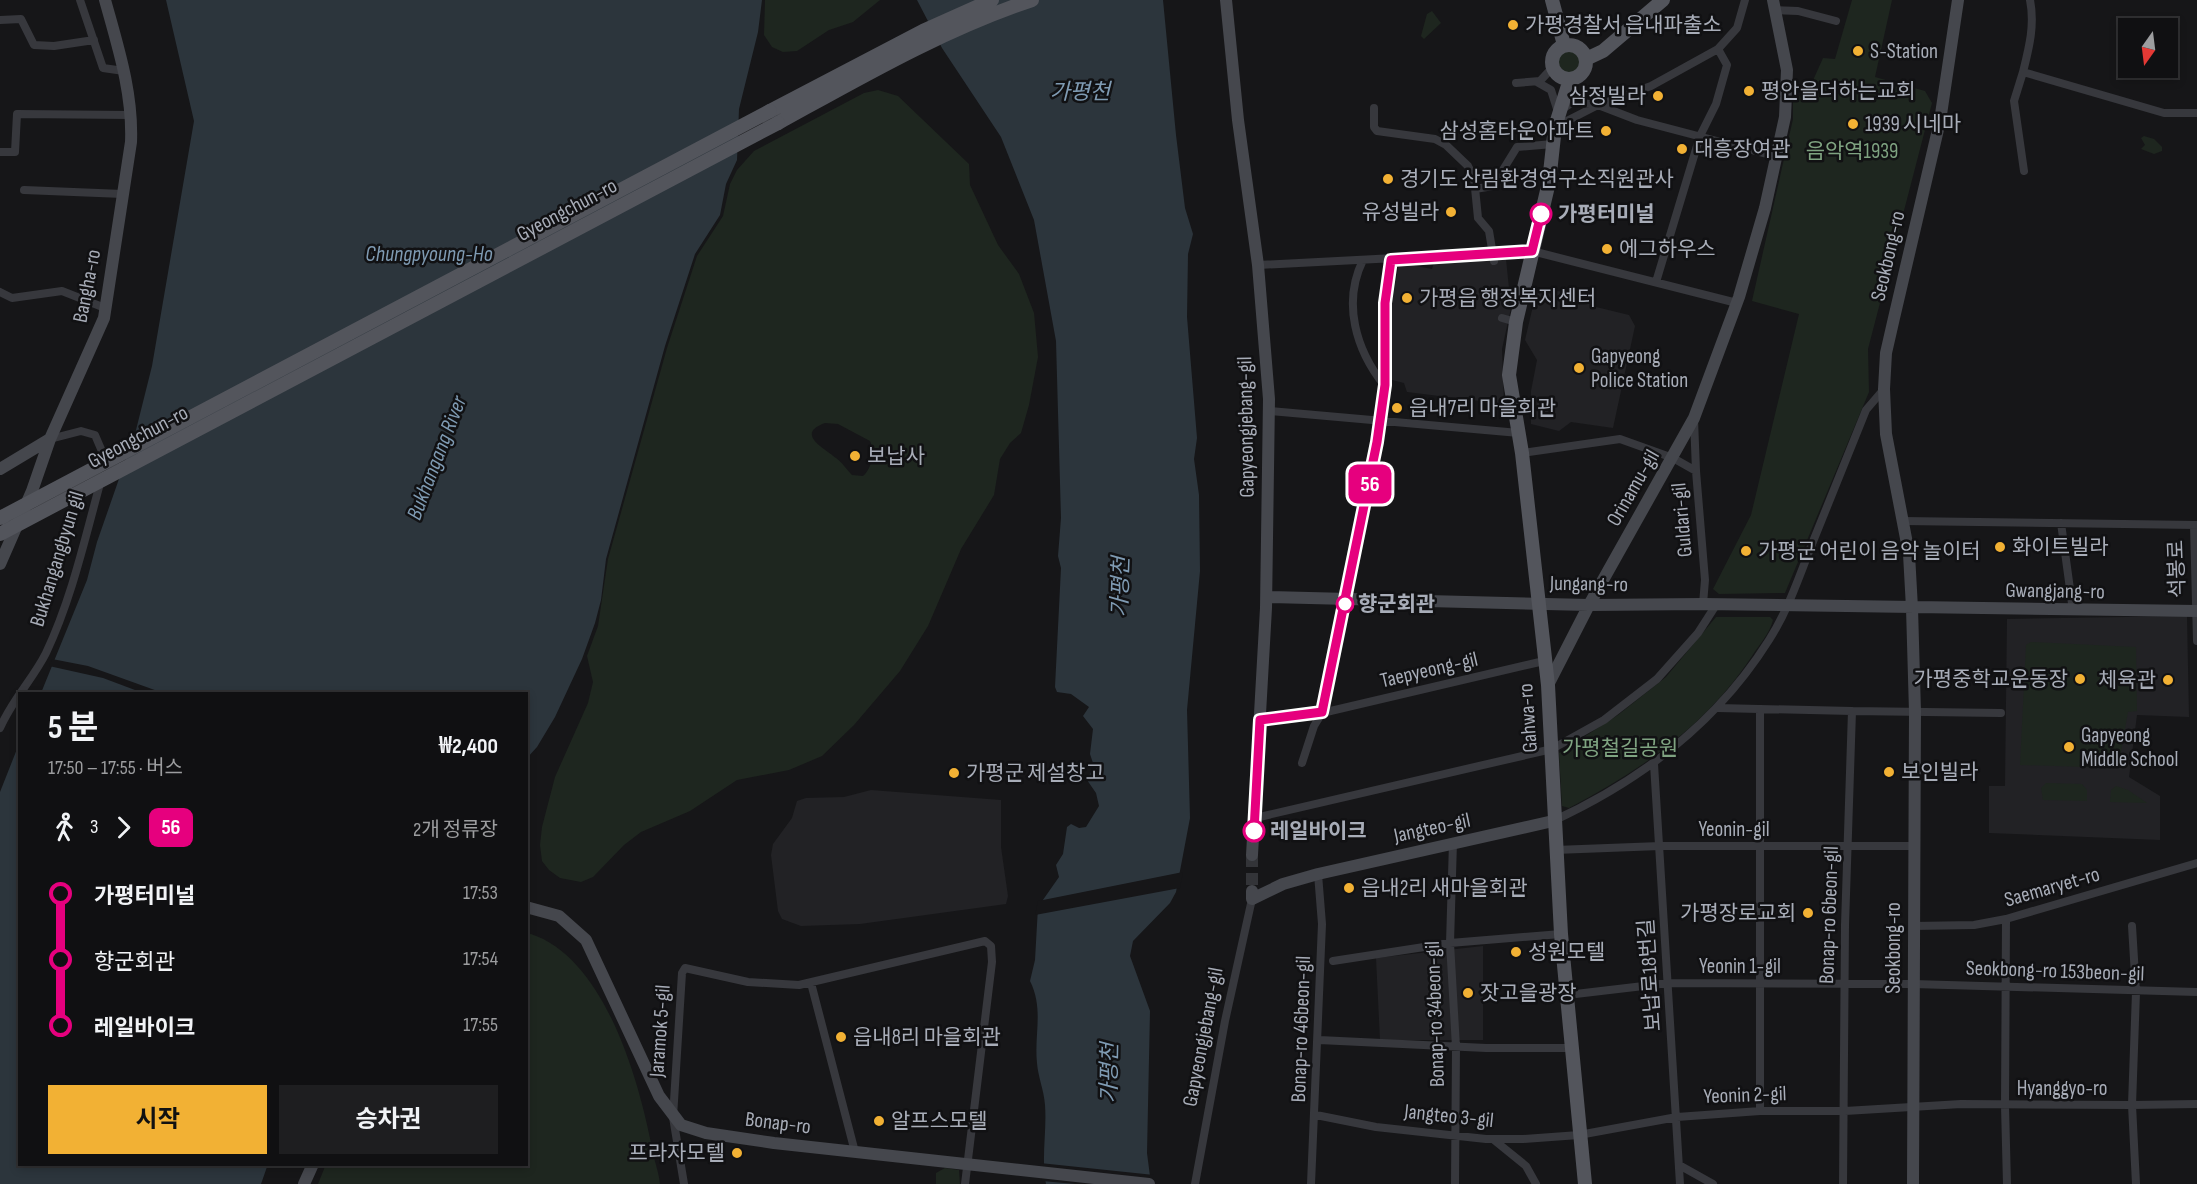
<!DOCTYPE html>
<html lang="ko">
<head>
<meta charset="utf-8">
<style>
  body { margin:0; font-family:"Sofia Sans Condensed","Noto Sans KR",sans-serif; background:#1e1e20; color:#f1f3f6; height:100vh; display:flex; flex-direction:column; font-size:22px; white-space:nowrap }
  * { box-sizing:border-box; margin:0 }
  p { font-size:20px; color:#9c9d9f }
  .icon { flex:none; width:33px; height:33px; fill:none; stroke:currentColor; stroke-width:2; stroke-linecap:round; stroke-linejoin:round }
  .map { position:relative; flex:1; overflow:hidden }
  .panel { position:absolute; left:18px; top:692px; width:510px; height:474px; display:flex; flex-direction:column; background:#101012; border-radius:0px; box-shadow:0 3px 9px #0003,0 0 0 2px #303032 }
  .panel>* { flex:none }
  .badge { padding:0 12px; border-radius:9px; font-size:21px; line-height:39px }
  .needle { width:39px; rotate:194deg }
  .controls { position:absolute; left:2118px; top:18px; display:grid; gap:12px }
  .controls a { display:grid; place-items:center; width:60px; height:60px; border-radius:0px; background:#101012; box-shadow:0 3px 9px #0003,0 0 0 2px #303032; font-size:30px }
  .map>.badge { position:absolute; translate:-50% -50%; box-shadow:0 0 0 3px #fff }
  .legs { display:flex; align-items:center; gap:9px; height:66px; padding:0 30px; font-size:20px }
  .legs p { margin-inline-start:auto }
  .headline { display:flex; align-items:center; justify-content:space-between; height:102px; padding:0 30px }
  h1 { font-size:33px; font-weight:700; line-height:45px }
  .action { display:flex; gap:12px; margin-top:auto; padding:12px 30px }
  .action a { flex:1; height:69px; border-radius:0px; background:#f2b134; color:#111; font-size:24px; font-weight:700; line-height:69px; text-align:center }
  .action a+a { background:#1e1e20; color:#f1f3f6 }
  ul { padding:0 30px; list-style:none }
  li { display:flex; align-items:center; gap:21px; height:66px; font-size:22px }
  li i { display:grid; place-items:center; width:9px; height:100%; margin:0 8px; background:currentColor }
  li i::after { content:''; width:15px; height:15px; margin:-8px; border:4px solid; border-radius:50%; background:#101012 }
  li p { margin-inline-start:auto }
  li:first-child i { background:linear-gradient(#0000 50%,currentColor 0) }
  li:last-child i { background:linear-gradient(currentColor 50%,#0000 0) }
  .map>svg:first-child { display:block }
</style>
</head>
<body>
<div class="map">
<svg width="2197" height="1184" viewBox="0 0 2197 1184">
  <rect width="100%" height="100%" fill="#161618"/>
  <path fill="#222225" d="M1506,259L1511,308L1502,349L1504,404L1407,392L1404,383L1392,380L1387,331L1399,263L1432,269L1434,263Z
    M1537,289L1586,294L1592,306L1629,315L1635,326L1613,428L1571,422L1559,431L1531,424V391L1537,360L1525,340Z
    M2187,616L2189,717L2137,715L2129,777L2160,796V840L1989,833V786H2005L2007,619Z
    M871,790L1001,800V847L1008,896L1006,904L860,924L801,926L782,919L778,911L771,855L773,844L792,818L797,801L806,798L844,797Z
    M1483,946V1040H1380L1376,958Z"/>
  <path fill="#1e261f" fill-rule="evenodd" d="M765,0H880L853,22L829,30L797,51L783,52L772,47L764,35Z
    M1852,0H1892L1875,77L1925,91L1932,103L1868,349L1869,392L1785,593L1719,594L1713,589L1751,515L1799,314L1752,301L1793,119V97L1806,96L1823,58L1835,59Z
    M1432,11L1441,23L1424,39L1421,36L1427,14Z
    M1557 62a12 12 0 1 1 24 0a12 12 0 1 1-24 0Z
    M878,90L898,96L969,164L970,185L998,245L1019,274L1034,313L1038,357L1029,405L1021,433L1010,443L1000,459L994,495L961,549L928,626L900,671L854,725L822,756L789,770L737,780L690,811L641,832L624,845L593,877L581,882L560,878L549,870L542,861L540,845L542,827L555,777L588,703L593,682L587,656L598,626L608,559L667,348L697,256L723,216L730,184L737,170L754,151L864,93ZM825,423L838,424L870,441C875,452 872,468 863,476L852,475C847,470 842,462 836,458C826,449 794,434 825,423Z
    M2144,136L2154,139L2162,147V151L2154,154L2141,149L2145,145L2141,138Z
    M1716,617H1770L1773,620C1770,633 1759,645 1752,656C1706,726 1641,770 1569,808L1562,806L1559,753L1618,715L1666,677Z
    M2031,642L2136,647L2137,711L2128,712L2118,768L2020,765L2026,645Z
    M2046,783L2082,784L2087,790V801L2043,800L2041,788Z
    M2116,786L2128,790L2147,803L2110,802L2111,790Z
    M531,934C606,959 640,1083 653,1153C655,1163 659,1173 660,1184H318L326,1164H526V935Z
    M945,1168L959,1170L960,1184H936V1173Z"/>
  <path fill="#2c353c" d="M166,0H762L758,32L739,109L737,160L726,184L720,215L695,254L665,346L606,559L601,600L595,623L582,659L555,717L537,747L527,758L526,693H41L87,580L97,542L136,430L152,366L194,121Z
    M917,0H1163L1176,135L1185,208L1193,234L1188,254L1187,317L1197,438L1194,459L1199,495L1200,571L1187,710L1190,818L1176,892L1170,903L1133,941L1130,956L1150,1011L1147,1153L1151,1184H1046C1041,1158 1047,1131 1045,1105C1044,1090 1038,1077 1037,1063C1034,1034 1044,1009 1030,981L1035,960L1038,907L1059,877L1056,865L1063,854L1067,827L1071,824L1079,828L1086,827L1099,806L1096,793L1087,780L1094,766L1090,754L1093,729L1083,716L1089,707L1071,694L1057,692L1055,687L1061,568L1058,556L1061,518L1056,341L1034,220L1001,137L942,48Z
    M19,744L20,1164H268L261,1184H0V792Z"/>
  <path fill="#161618" d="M52,659L88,666L163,693H143L103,678L49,666Z
    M1183,872L1180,888L1035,915L1038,901Z
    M1040,1163L1154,1175V1184H1075L1042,1181Z"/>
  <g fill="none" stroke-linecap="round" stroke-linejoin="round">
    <path stroke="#333438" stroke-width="12" stroke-dasharray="12 6" stroke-linecap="butt" d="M1252,855V891"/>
    <path stroke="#37383d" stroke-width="8" d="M80,0L103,68L124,71
      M2030,0C2035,25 2029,48 2023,72L2164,113H2197
      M1775,10L1798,11L1836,21
      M0,20L21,19L34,45L54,46L94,40
      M2023,72L2014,101L2024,171
      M1537,82L1551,90L1558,112L1573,102L1598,105L1637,120L1778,157
      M1516,83L1540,81L1553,67
      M1374,108V127L1377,131L1435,139L1446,145L1468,166L1474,178L1478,218L1489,231L1494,261
      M1555,127L1598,105L1651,86L1718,49L1737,28L1745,0
      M0,152H15L17,114L131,115
      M1475,189L1493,186L1517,147L1553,144
      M24,190L123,194
      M1363,260C1342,303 1356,350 1384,385
      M1258,265L1532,251L1737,303
      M1656,282L1700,136L1716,104L1727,65L1718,49
      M0,292L12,298L62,291L105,308
      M1502,318L1516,322
      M1270,411L1519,433
      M1694,419L1696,471
      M50,439L81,431L95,435L104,456L103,464
      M1522,453L1620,439L1673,458L1696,471L1705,580L1703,604
      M1903,521L2197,525
      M2061,523L2073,611
      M2194,525L2197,641
      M1718,708L1852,711
      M1260,720L1322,713L1544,661
      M0,728C12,700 33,679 46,653C72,598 85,538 101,480
      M1302,763L1314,726L1322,713L1374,466L1381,419L1385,385V303L1391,259
      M1654,764L1680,1184
      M1255,818L1552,749L1604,720L1657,679L1698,633L1716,605
      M1553,821C1642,780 1717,723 1769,640C1787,612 1798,580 1810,549C1829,503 1847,456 1866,410L1884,389
      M1453,842L1450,943L1456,1047L1455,1184
      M1555,850L1660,846H1912
      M2006,919L2005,1106L2007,1184
      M1913,926L1974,925L2006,919L2197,863
      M2132,926L2136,992L2132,1105L2197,1104
      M1333,961L1450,943L1561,934
      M811,983L855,1152
      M1567,995L1669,983L1913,984L2197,992
      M1319,1040L1486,1048H1573
      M1760,1111V709
      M1316,1115L1376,1127L1486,1139H1523L1579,1135L1677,1117L1760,1111H1845L1961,1104L2132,1105L2136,1184
      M1494,1140L1526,1166L1536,1184
      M1679,1165L1713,1184
      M684,1184L673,1117L682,973L685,968L748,982L799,985L985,941L991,946L992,962L965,1184
      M1195,1184L1225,1021L1252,899
      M1311,1184L1322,924L1318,874
      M1843,1184L1845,925L1852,711L2001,713"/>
    <path stroke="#45474d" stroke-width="12" d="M1226,0L1238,120L1258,265L1269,399L1266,608L1252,855
      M0,469L50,439
      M0,564L32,491L50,439L104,318L131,142C133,93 118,47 105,0
      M1267,597L1589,605L1703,604L2197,611
      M1548,685L1589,605L1694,418L1739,297L1765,208L1785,117L1787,70L1773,0
      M1252,891V899L1283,884L1318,874L1553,821
      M526,907L559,916L586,940L659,1096L681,1125L706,1133L774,1143L1149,1184
      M304,1184L313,1164
      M1913,1184L1915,712L1912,608L1909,554L1886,434L1884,389L1886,353L1894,318L1940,121L1958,0"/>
    <path stroke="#53555c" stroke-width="14" d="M1552,0L1564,45
      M1552 62a17 17 0 1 1 34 0a17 17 0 1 1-34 0Z
      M1586,59L1603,51L1663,0
      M1570,79L1555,127L1549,182L1516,322L1509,375L1522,453L1548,685L1561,934L1585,1184
      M770,111L923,31L992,0
      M778,123C860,78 942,30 1032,0"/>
    <path stroke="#53555c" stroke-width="14" d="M0,518L770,111
      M0,534L778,123"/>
  </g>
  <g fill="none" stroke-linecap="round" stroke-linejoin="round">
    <defs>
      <path id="line-1" d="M1254,831L1260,720L1322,712L1377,442L1385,385V303L1391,260L1532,251L1541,214"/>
    </defs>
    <use href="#line-1" stroke="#fff" stroke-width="14"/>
    <use href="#line-1" stroke="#e6007e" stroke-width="9"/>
  </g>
  <g fill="#f2b134" stroke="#111113" stroke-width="2">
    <circle cx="1513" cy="25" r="6"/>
    <circle cx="1858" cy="51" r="6"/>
    <circle cx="1749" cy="91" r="6"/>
    <circle cx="1658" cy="96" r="6"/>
    <circle cx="1853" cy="124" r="6"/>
    <circle cx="1606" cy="131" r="6"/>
    <circle cx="1682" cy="149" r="6"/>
    <circle cx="1388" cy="179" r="6"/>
    <circle cx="1451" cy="212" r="6"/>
    <circle cx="1607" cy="249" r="6"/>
    <circle cx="1407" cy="298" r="6"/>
    <circle cx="1579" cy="368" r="6"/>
    <circle cx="1397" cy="408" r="6"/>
    <circle cx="855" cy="456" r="6"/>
    <circle cx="2000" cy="547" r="6"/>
    <circle cx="1746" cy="551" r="6"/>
    <circle cx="2080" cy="679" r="6"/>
    <circle cx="2168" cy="680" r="6"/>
    <circle cx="2069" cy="747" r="6"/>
    <circle cx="1889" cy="772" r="6"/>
    <circle cx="954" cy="773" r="6"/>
    <circle cx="1349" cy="888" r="6"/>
    <circle cx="1808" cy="913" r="6"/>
    <circle cx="1516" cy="952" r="6"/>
    <circle cx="1468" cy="993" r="6"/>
    <circle cx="841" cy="1037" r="6"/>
    <circle cx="879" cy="1121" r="6"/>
    <circle cx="737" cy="1153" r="6"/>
  </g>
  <g fill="#fff" stroke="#e6007e" stroke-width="3">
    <circle cx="1541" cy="214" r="10"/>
    <circle cx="1345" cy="604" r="8"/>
    <circle cx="1254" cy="831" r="10"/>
  </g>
  <g text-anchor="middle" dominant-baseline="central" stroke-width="5" stroke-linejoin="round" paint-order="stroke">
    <g font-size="21" fill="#a8adb8" stroke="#111113" text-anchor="start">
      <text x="1525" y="25">가평경찰서 읍내파출소</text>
      <text x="1870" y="51">S-Station</text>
      <text x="1761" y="91">평안을더하는교회</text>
      <text x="1646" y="96" text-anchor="end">삼정빌라</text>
      <text x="1865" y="124">1939 시네마</text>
      <text x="1594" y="131" text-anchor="end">삼성홈타운아파트</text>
      <text x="1694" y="149">대흥장여관</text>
      <text x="1400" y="179">경기도 산림환경연구소직원관사</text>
      <text x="1439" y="212" text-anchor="end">유성빌라</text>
      <text x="1619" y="249">에그하우스</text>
      <text x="1419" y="298">가평읍 행정복지센터</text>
      <text x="1591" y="356">Gapyeong<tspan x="1591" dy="24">Police Station</tspan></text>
      <text x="1409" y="408">읍내7리 마을회관</text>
      <text x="867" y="456">보납사</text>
      <text x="2012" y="547">화이트빌라</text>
      <text x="1758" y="551">가평군 어린이 음악 놀이터</text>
      <text x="2068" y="679" text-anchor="end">가평중학교운동장</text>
      <text x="2156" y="680" text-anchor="end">체육관</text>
      <text x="2081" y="735">Gapyeong<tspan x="2081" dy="24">Middle School</tspan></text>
      <text x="1901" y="772">보인빌라</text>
      <text x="966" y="773">가평군 제설창고</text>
      <text x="1361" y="888">읍내2리 새마을회관</text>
      <text x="1796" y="913" text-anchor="end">가평장로교회</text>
      <text x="1528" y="952">성원모텔</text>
      <text x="1480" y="993">잣고을광장</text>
      <text x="853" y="1037">읍내8리 마을회관</text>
      <text x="891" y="1121">알프스모텔</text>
      <text x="725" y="1153" text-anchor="end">프라자모텔</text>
    </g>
    <g font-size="21" fill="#7fa381" stroke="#111113">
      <text x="1852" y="151">음악역1939</text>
      <text x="1620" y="748">가평철길공원</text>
    </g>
    <g font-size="21" fill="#a8adb8" stroke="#111113">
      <text transform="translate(567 210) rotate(-28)">Gyeongchun-ro</text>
      <text transform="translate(1888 256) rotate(-77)">Seokbong-ro</text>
      <text transform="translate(87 286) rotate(-79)">Bangha-ro</text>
      <text transform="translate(1246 427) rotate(-91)">Gapyeongjebang-gil</text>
      <text transform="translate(138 437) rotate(-28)">Gyeongchun-ro</text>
      <text transform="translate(1633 488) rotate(-60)">Orinamu-gil</text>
      <text transform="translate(1682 520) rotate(-95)">Guldari-gil</text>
      <text transform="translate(57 559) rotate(-73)">Bukhangangbyun gil</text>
      <text transform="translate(2177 569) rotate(-92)">석봉로</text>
      <text transform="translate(1589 584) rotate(1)">Jungang-ro</text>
      <text transform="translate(2055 591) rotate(1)">Gwangjang-ro</text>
      <text transform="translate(1429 670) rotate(-13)">Taepyeong-gil</text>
      <text transform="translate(1528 718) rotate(-94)">Gahwa-ro</text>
      <text transform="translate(1432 828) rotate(-12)">Jangteo-gil</text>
      <text x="1734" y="829">Yeonin-gil</text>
      <text transform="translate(2052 887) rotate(-16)">Saemaryet-ro</text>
      <text transform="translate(1829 915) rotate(-88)">Bonap-ro 6beon-gil</text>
      <text transform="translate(1893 948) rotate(-90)">Seokbong-ro</text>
      <text x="1740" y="966">Yeonin 1-gil</text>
      <text transform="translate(2055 971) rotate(2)">Seokbong-ro 153beon-gil</text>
      <text transform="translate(1650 975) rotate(-94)">보납로18번길</text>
      <text transform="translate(1435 1014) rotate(-92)">Bonap-ro 34beon-gil</text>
      <text transform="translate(1301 1029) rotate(-88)">Bonap-ro 46beon-gil</text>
      <text transform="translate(660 1031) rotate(-86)">Jaramok 5-gil</text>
      <text transform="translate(1203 1037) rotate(-79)">Gapyeongjebang-gil</text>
      <text x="2062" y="1088">Hyanggyo-ro</text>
      <text transform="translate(1745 1095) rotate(-2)">Yeonin 2-gil</text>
      <text transform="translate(1449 1116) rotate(6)">Jangteo 3-gil</text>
      <text transform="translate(778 1123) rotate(7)">Bonap-ro</text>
    </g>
    <g font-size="21" font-weight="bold" fill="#a8adb8" stroke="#111113" text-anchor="start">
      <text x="1558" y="214">가평터미널</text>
      <text x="1358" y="604">향군회관</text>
      <text x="1270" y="831">레일바이크</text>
    </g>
    <g font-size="22" font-style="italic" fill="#7f9bb3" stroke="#111113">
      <text x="1080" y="92">가평천</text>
      <text x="429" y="254">Chungpyoung-Ho</text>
      <text transform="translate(437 458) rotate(-69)">Bukhangang River</text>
      <text transform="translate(1121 587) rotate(-88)">가평천</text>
      <text transform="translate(1110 1073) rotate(-89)">가평천</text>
    </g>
  </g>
</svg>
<div class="controls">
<a><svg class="needle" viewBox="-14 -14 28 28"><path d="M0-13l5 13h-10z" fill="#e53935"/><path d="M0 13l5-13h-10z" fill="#9c9d9f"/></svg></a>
</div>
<b class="badge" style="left:1370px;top:484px;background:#e6007e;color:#fff">56</b>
<section class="panel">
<div class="headline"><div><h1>5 분</h1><p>17:50 – 17:55 · 버스</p></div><b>₩2,400</b></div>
<div class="legs"><svg class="icon" aria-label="walk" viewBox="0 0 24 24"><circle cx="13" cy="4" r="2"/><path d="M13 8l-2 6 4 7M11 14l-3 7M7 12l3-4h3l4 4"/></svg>3<svg class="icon" aria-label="forward" viewBox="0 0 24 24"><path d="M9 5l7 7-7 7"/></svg><b class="badge" style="background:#e6007e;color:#fff">56</b><p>2개 정류장</p></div>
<ul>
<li><i style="color:#e6007e"></i><b>가평터미널</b><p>17:53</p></li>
<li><i style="color:#e6007e"></i><span>향군회관</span><p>17:54</p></li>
<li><i style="color:#e6007e"></i><b>레일바이크</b><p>17:55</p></li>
</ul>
<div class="action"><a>시작</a><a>승차권</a></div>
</section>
</div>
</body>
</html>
